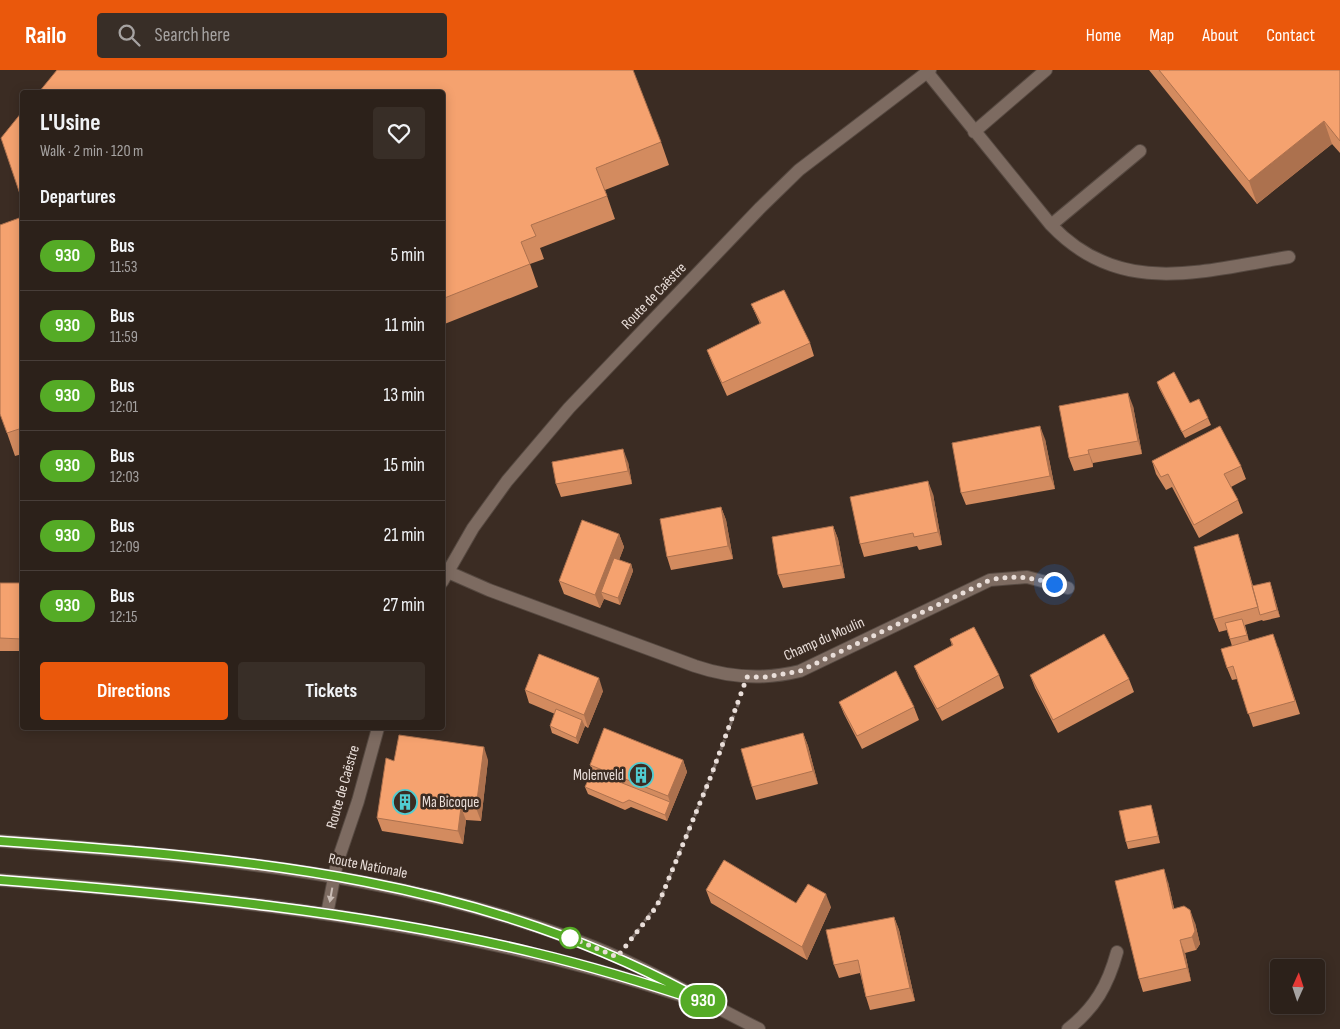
<!DOCTYPE html>
<html lang="en">
<head>
<meta charset="utf-8">
<style>
  body { margin:0; font-family:"Sofia Sans Condensed",sans-serif; background:#382e27; color:#f1f3f6; height:100vh; display:flex; flex-direction:column; font-size:19px; white-space:nowrap }
  * { box-sizing:border-box; margin:0 }
  p { font-size:16px; color:#a6a3a2 }
  .icon { flex:none; width:28px; height:28px; fill:none; stroke:currentColor; stroke-width:2; stroke-linecap:round; stroke-linejoin:round }
  .map { position:relative; flex:1; overflow:hidden }
  .panel { position:absolute; left:20px; top:20px; width:425px; height:640px; display:flex; flex-direction:column; background:#2c211a; border-radius:5px; box-shadow:0 2px 12px #0003,0 0 0 1px #483e39 }
  .panel>* { flex:none }
  .badge { padding:0 10px; border-radius:16px; font-size:18px; line-height:32px }
  .needle { width:32px; rotate:3deg }
  .controls { position:absolute; left:1270px; top:889px; display:grid; gap:10px }
  .controls a { display:grid; place-items:center; width:55px; height:55px; border-radius:5px; background:#2c211a; box-shadow:0 2px 12px #0003,0 0 0 1px #483e39; font-size:25px }
  .you { position:absolute; width:25px; height:25px; margin:-12px; border:4px solid #fff; border-radius:50%; background:#1a73e8; box-shadow:0 0 0 8px #1a73e833 }
  .map>.badge { position:absolute; translate:-50% -50%; box-shadow:0 0 0 2px #fff }
  h2 { padding:0 20px; font-size:19px; line-height:45px }
  .round { display:grid; place-items:center; flex:none; width:52px; height:52px; border-radius:5px; background:#382e27 }
  .overview { display:flex; align-items:center; justify-content:space-between; height:85px; padding:0 20px }
  h1 { font-size:24px; font-weight:700; line-height:38px }
  .primary-button { display:flex; gap:10px; margin-top:auto; padding:10px 20px }
  .primary-button a { flex:1; height:58px; border-radius:5px; background:#ea580c; color:#fff; font-size:20px; font-weight:700; line-height:58px; text-align:center }
  .primary-button a+a { background:#382e27; color:#f1f3f6 }
  ul { padding:0; list-style:none }
  li { display:flex; align-items:center; gap:15px; height:70px; padding:0 20px; border-top:1px solid #483e39 }
  li div { flex:1 }
  li b { display:block; font-size:19px }
  li em { font-style:normal }
  li .badge { min-width:55px; font-weight:700; text-align:center }
  header { display:flex; align-items:center; gap:30px; box-sizing:border-box; height:70px; padding:0 25px; background:#ea580c; color:#fff }
  header strong { font-size:24px }
  nav { display:flex; gap:28px; margin-inline-start:auto; font-size:18px }
  .search { width:350px; height:45px; background:#382e27; display:flex; align-items:center; gap:12px; box-sizing:border-box; padding:0 18px; border-radius:5px; color:#a6a3a2; font-size:19px }
  .map>svg:first-child { display:block }
</style>
</head>
<body>
<header>
<strong>Railo</strong>
<div class="search"><svg class="icon" aria-label="search" viewBox="0 0 24 24"><circle cx="10" cy="10" r="6"/><path d="M15 15l6 6"/></svg>Search here</div>
<nav><a>Home</a><a>Map</a><a>About</a><a>Contact</a></nav>
</header>
<div class="map">
<svg width="1340" height="959" viewBox="0 0 1340 959">
  <rect width="100%" height="100%" fill="#3b2c23"/>
  <g fill="none" stroke-linecap="round" stroke-linejoin="round">
    <defs>
      <path id="lane" d="M927,2L1051,155C1120,228 1201,201 1289,187
        M974,62L1046,0
        M1051,155L1140,81
        M1068,959C1095,938 1108,915 1117,882"/>
      <path id="street" d="M448,502L489,520L695,596C730,608 764,610 800,601L990,510L1027,507L1068,518
        M442,512L473,458L507,411L569,338L760,138L799,100L930,0
        M327,844L337,793L358,731L378,658"/>
      <path id="secondary" d="M0,771C198,786 394,801 581,872C643,895 700,930 759,959
        M0,810C230,827 460,853 680,925"/>
    </defs>
    <use href="#lane" stroke="#564941" stroke-width="14"/>
    <use href="#street" stroke="#564941" stroke-width="14"/>
    <use href="#secondary" stroke="#564941" stroke-width="14"/>
    <path stroke="#74665f" stroke-width="3" stroke-dasharray="4 2.5" stroke-linecap="butt" d="M633,867L660,830L711,706L739,632"/>
    <use href="#lane" stroke="#7d6b61" stroke-width="12"/>
    <use href="#street" stroke="#7d6b61" stroke-width="12"/>
    <use href="#secondary" stroke="#7d6b61" stroke-width="12"/>
  </g>
  <path fill="#d38b5f" d="M1149,0H1340V83L1332,74L1257,134Z
    M442,22L661,72L669,95L605,120L615,149L540,178L544,189L530,194L538,217L442,255Z
    M22,147V384L15,386L7,363Z
    M751,234L810,273L814,286L727,326L712,293L707,280L760,254Z
    M1157,312L1208,348L1211,355L1185,368L1159,318Z
    M1133,336L1142,384L1093,393V397L1074,401L1069,388Z
    M1045,369L1055,419L966,435L961,423Z
    M1152,391L1241,396L1246,409L1231,417L1238,430L1243,443L1199,468L1172,417L1166,420L1156,404Z
    M628,392L632,414L561,427L556,414Z
    M933,424L942,475L919,480L917,476L864,487L860,474Z
    M721,437L726,450L733,489L671,500L667,487Z
    M833,456L838,469L845,508L783,518L778,505Z
    M619,464L624,477L619,490L631,494L633,501L620,535L604,529L600,538L564,524L559,511Z
    M1238,464L1242,477L1253,516L1270,512L1280,547L1263,551L1262,550L1245,555L1249,571L1278,577L1300,644L1253,657L1237,609L1232,610L1227,598L1232,576L1227,560L1219,562L1214,549Z
    M0,513H22V581H0Z
    M950,569L999,605L1004,618L942,651L919,608L914,596L952,576Z
    M1030,605L1129,609L1134,622L1058,663L1035,618Z
    M525,620L603,621L588,658L585,656L578,674L552,663L550,656L555,644L529,633Z
    M839,632L914,637L919,650L862,679L844,644Z
    M803,663L808,676L818,714L756,730L752,717Z
    M488,690L481,751L466,750L463,774L382,761L377,748L394,691Z
    M683,690L687,702L667,751L631,737L625,740L588,724L585,717L592,701L590,695Z
    M1151,735L1153,742L1160,773L1128,779L1126,772Z
    M1168,812L1174,838L1195,853L1200,874L1196,880L1185,883L1191,911L1143,922L1139,909Z
    M706,820L796,833L831,837L807,890L711,833Z
    M894,847L899,860L915,931L870,940L866,927L860,903L839,908L834,895Z"/>
  <path fill="#ac714e" d="M1324,51L1332,74L1257,134L1249,111Z
    M1128,323L1133,336L1142,384L1138,371Z
    M1040,356L1045,369L1055,419L1050,406Z
    M623,379L628,392L632,414L628,401Z
    M1088,380L1093,393V397L1089,384Z
    M928,411L933,424L942,475L938,462Z
    M721,437L726,450L733,489L728,476Z
    M833,456L838,469L845,508L841,495Z
    M619,464L624,477L606,524L601,522L604,529L600,538L595,525Z
    M631,494L633,501L620,535L618,528Z
    M1270,512L1272,518L1280,547L1277,540Z
    M599,608L603,621L588,658L584,645Z
    M582,650L585,656L578,674L576,668Z
    M803,663L808,676L818,714L813,701Z
    M484,677L488,690L481,751L476,738Z
    M683,690L687,702L667,751L665,745L670,732L668,726Z
    M461,737L466,750L463,774L458,761Z
    M1164,799L1168,812L1177,852L1173,839Z
    M826,824L831,837L807,890L802,877Z
    M1190,840L1195,853L1200,874L1196,880L1192,867Z
    M894,847L899,860L915,931L910,918Z
    M1180,870L1185,883L1191,911L1187,898Z"/>
  <path fill="#f5a26f" stroke="#ac714e" d="M57,0H633L661,72L596,98L607,126L531,155L536,166L521,172L530,194L442,229V22H39Z
    M1159,0H1340V71L1324,51L1249,111Z
    M22,42V130L1,68Z
    M22,147V358L7,363L0,344V155Z
    M784,220L810,273L722,313L707,280L761,253L751,234Z
    M1174,302L1190,333L1199,329L1208,348L1182,362L1157,312Z
    M1128,323L1138,371L1088,380L1089,384L1069,388L1059,336Z
    M1040,356L1050,406L961,423L952,373Z
    M1220,356L1241,396L1224,404L1238,430L1194,455L1168,404L1161,407L1152,391Z
    M623,379L628,401L556,414L552,392Z
    M928,411L938,462L914,467L913,463L860,474L850,427Z
    M721,437L728,476L667,487L660,449Z
    M582,450L619,464L595,525L559,511Z
    M833,456L841,495L778,505L772,467Z
    M1238,464L1258,537L1214,549L1194,477Z
    M614,488L631,494L618,528L601,522Z
    M1270,512L1277,540L1260,545L1252,516Z
    M0,513H22V569L0,568Z
    M1242,549L1247,565L1230,569L1225,553Z
    M974,557L999,605L937,639L914,596L953,575L950,569Z
    M1104,564L1129,609L1053,650L1030,605Z
    M1273,564L1295,631L1248,644L1233,596L1227,598L1221,579Z
    M539,584L599,608L584,645L525,620Z
    M896,601L914,637L857,666L839,632Z
    M556,639L582,650L576,668L550,656Z
    M604,658L683,690L668,726L590,695Z
    M803,663L813,701L752,717L741,679Z
    M399,665L484,677L476,738L461,737L458,761L377,748L386,688L394,691Z
    M592,701L670,732L665,745L629,730L623,733L585,717Z
    M1151,735L1158,766L1126,772L1119,741Z
    M724,790L796,833L808,814L826,824L802,877L706,820Z
    M1164,799L1173,839L1184,836L1190,840L1195,861L1192,867L1180,870L1187,898L1139,909L1115,811Z
    M894,847L910,918L866,927L858,890L834,895L826,860Z"/>
  <defs><path id="oneway-solid" d="M-6-.8H1V-3.2L6.5 0L1 3.2V.8H-6Z" transform="scale(1.25)"/></defs>
  <use fill="#c9bcb5" href="#oneway-solid" transform="translate(331 825) rotate(100)"/>
  <g fill="none" stroke-linecap="round" stroke-linejoin="round">
    <defs>
      <path id="line" d="M0,771C253,789 483,807 709,934C652,915 594,897 535,883C360,841 179,824 0,810"/>
    </defs>
    <use href="#line" stroke="#fff" stroke-width="11"/>
    <use href="#line" stroke="#55ab26" stroke-width="8"/>
    <path stroke="#e9ded9" stroke-width="5" stroke-dasharray="0 9" d="M570,868L567,866L617,887L652,843L660,830L711,706L747,607H766L800,601L990,510C1013,505 1031,507 1054,514"/>
  </g>
  <defs>
    <symbol id="building-ring" viewBox="-11 -11 22 22"><circle r="9.5" fill="#3b2c23" stroke="#51ccd1" stroke-width="1.5"/><path d="M-4-6H4V6H1V3H-1V6H-4ZM-2.5-4.3h1.7v1.8h-1.7ZM.8-4.3h1.7v1.8H.8ZM-2.5-1h1.7V.8h-1.7ZM.8-1h1.7V.8H.8Z" fill="#51ccd1"/></symbol>
  </defs>
  <g fill-rule="evenodd">
    <use href="#building-ring" x="627" y="691" width="28" height="28"/>
    <use href="#building-ring" x="391" y="718" width="28" height="28"/>
  </g>
  <circle fill="#fff" stroke="#55ab26" stroke-width="2.5" cx="570" cy="868" r="10"/>
  <g text-anchor="middle" dominant-baseline="central" stroke-width="5" stroke-linejoin="round" paint-order="stroke">
    <g font-size="15" fill="#e9ded9" stroke="#3b2c23">
      <text transform="translate(654 226) rotate(-46)">Route de Caëstre</text>
      <text transform="translate(824 569) rotate(-24)">Champ du Moulin</text>
      <text transform="translate(343 717) rotate(-74)">Route de Caëstre</text>
      <text transform="translate(368 796) rotate(11)">Route Nationale</text>
    </g>
    <g font-size="15" fill="#e9ded9" stroke="#3b2c23" text-anchor="end">
      <text x="624" y="705">Molenveld</text>
      <text x="422" y="732" text-anchor="start">Ma Bicoque</text>
    </g>
  </g>
</svg>
<div class="controls">
<a><svg class="needle" viewBox="-14 -14 28 28"><path d="M0-13l5 13h-10z" fill="#e53935"/><path d="M0 13l5-13h-10z" fill="#a6a3a2"/></svg></a>
</div>
<div class="you" style="left:1054px;top:514px"></div>
<b class="badge" style="left:703px;top:931px;background:#55ab26;color:#fff">930</b>
<section class="panel">
<div class="overview"><div><h1>L'Usine</h1><p>Walk · 2 min · 120 m</p></div><a class="round"><svg class="icon" aria-label="heart" viewBox="0 0 24 24"><path d="M12 20l-8-8c-3-5 5-10 8-4 3-6 11-1 8 4z"/></svg></a></div>
<h2>Departures</h2>
<ul>
<li><span class="badge" style="background:#55ab26;color:#fff">930</span><div><b>Bus</b><p>11:53</p></div><em>5 min</em></li>
<li><span class="badge" style="background:#55ab26;color:#fff">930</span><div><b>Bus</b><p>11:59</p></div><em>11 min</em></li>
<li><span class="badge" style="background:#55ab26;color:#fff">930</span><div><b>Bus</b><p>12:01</p></div><em>13 min</em></li>
<li><span class="badge" style="background:#55ab26;color:#fff">930</span><div><b>Bus</b><p>12:03</p></div><em>15 min</em></li>
<li><span class="badge" style="background:#55ab26;color:#fff">930</span><div><b>Bus</b><p>12:09</p></div><em>21 min</em></li>
<li><span class="badge" style="background:#55ab26;color:#fff">930</span><div><b>Bus</b><p>12:15</p></div><em>27 min</em></li>
</ul>
<div class="primary-button"><a>Directions</a><a>Tickets</a></div>
</section>
</div>
</body>
</html>
